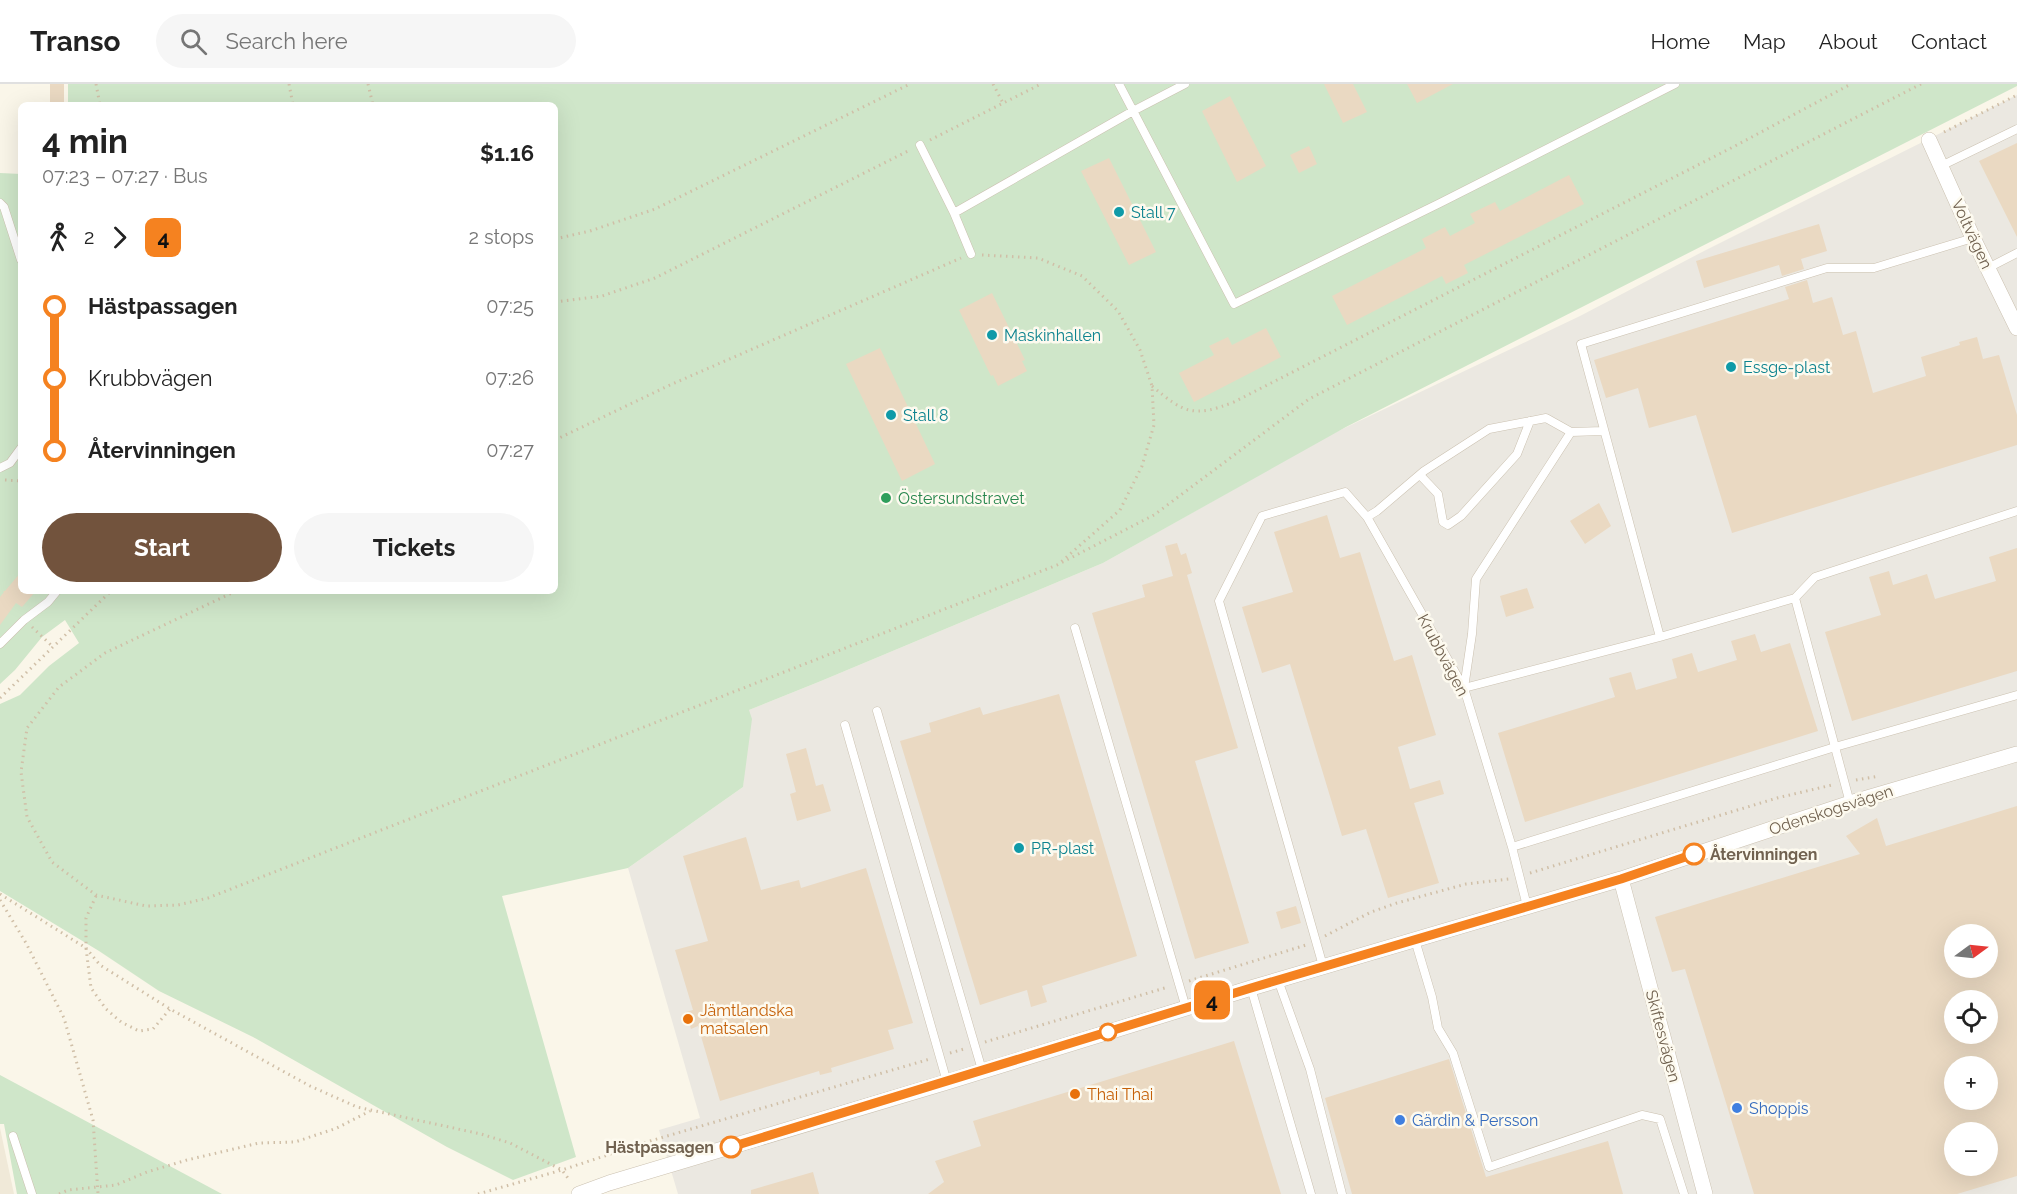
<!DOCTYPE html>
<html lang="en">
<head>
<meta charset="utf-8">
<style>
  body { margin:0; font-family:Raleway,sans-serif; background:#f6f6f6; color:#222; height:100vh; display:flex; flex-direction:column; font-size:22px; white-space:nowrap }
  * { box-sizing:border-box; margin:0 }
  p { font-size:20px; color:#767676 }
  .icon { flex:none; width:33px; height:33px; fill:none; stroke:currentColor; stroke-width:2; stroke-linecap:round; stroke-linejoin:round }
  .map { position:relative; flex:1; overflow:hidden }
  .details { position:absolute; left:18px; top:18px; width:540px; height:492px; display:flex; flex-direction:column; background:#fff; border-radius:9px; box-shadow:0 6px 24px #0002 }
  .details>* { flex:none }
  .badge { padding:0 12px; border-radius:9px; font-size:21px; line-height:39px }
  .needle { width:39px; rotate:75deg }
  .tools { position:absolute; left:1944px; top:840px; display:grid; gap:12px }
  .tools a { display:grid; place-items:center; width:54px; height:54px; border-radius:50%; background:#fff; box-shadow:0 6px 24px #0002; font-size:30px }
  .map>.badge { position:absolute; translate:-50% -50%; box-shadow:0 0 0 3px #fff }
  .legs { display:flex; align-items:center; gap:9px; height:66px; padding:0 24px; font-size:20px }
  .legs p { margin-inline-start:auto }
  .headline { display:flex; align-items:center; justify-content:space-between; height:102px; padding:0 24px }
  h1 { font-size:33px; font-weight:700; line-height:45px }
  .primary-button { display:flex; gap:12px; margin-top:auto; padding:12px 24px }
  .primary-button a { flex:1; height:69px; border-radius:36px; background:#72533d; color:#fff; font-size:24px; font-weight:700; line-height:69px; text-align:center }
  .primary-button a+a { background:#f6f6f6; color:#222 }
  ul { padding:0 24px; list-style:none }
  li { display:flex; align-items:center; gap:21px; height:72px; font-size:22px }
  li i { display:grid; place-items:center; width:9px; height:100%; margin:0 8px; background:currentColor }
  li i::after { content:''; width:15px; height:15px; margin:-8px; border:4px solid; border-radius:50%; background:#fff }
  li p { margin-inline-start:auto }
  li:first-child i { background:linear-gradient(#0000 50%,currentColor 0) }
  li:last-child i { background:linear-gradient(currentColor 50%,#0000 0) }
  header { display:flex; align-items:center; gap:36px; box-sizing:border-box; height:84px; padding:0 30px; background:#fff; border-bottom:2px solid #e0e0e0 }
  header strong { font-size:28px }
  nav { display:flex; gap:33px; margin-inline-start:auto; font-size:21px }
  .search { width:420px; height:54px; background:#f6f6f6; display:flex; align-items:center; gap:15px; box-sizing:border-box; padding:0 21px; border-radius:33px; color:#767676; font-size:22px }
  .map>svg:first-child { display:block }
</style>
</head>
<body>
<header>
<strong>Transo</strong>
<div class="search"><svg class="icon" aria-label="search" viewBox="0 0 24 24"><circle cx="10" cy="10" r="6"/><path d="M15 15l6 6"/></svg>Search here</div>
<nav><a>Home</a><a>Map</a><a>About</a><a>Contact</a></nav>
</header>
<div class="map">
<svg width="2017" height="1110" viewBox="0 0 2017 1110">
  <rect width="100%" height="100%" fill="#faf6e9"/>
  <path fill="#f0e9d8" d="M0,1044L14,1110H0Z"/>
  <path fill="#ebe8e1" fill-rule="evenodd" d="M2017,11V1110H678L659,1046L700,1034L628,784L743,703L749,626L821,597L1103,479L1332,350L1580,232L1704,167ZM1954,850H1988V884H1954ZM1954,916H1988V950H1954ZM1954,982H1988V1016H1954ZM1954,1048H1988V1082H1954Z"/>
  <path fill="#cfe6c9" d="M68,0H2017V2L1346,343L1103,479L821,597L749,626L752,635L743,703L628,784L502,812L576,1073L513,1096L447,1063L253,953L159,907L99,867L0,807V620L20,611L49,582L79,559L65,536L42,553L15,586L0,600V89L21,90V507H555V21H68Z
    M0,991L222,1110H17L4,1040H0Z"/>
  <path fill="#ead9c2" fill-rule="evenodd" d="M50,0H64V21H50Z
    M1324,0H1353L1367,28L1343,39Z
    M1407,0H1453L1417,19Z
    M1230,12L1266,82L1237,98L1202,27Z
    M2017,59V153L1979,77Z
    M1309,62L1317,80L1299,89L1290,71Z
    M1109,74L1156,168L1129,181L1081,87Z
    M1569,91L1584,120L1464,181L1468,189L1446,200L1442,192L1347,241L1332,212L1426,164L1422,155L1445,143L1450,152L1475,139L1470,130L1495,118L1500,127Z
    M1819,140L1827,167L1801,175L1804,185L1782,192L1779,181L1704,204L1696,177Z
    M1807,196L1813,219L1832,213L1843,251L1856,247L1873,309L1926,292L1921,273L1960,261L1959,258L1977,253L1983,275L1999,271L2017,331V361L1732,449L1696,331L1649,344L1638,304L1606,314L1594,276L1789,215L1785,203Z
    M992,209L1025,276L1022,277L1027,287L998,302L993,291L991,292L959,226Z
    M1266,244L1281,273L1194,318L1179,289L1214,271L1209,262L1228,253L1232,261Z
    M880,264L935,380L902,397L846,280Z
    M1599,419L1611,442L1585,460L1570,437Z
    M1327,431L1340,474L1360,468L1394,577L1412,571L1436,651L1398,663L1410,705L1440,696L1444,710L1414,719L1439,799L1388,814L1366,745L1342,752L1290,580L1262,589L1242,523L1293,508L1274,448Z
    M1177,459L1181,471L1186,469L1192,489L1187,491L1238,664L1195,677L1249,859L1195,875L1092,529L1145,513L1142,501L1173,492L1165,462Z
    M2017,464V587L1852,637L1825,548L1881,531L1869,493L1889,487L1893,501L1927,490L1935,515L1996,497L1989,473Z
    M21,488V507H36L22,523L16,519L0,541V513L4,508L3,507H5Z
    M1527,504L1534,524L1506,533L1500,512Z
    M1755,550L1761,568L1790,559L1818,647L1525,738L1498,649L1615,613L1609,594L1631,588L1636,606L1677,594L1672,575L1692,569L1698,588L1737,576L1731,557Z
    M1059,610L1137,872L1042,902L1047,918L1031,923L1027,906L980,921L900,657L931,648L929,639L980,623L983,631Z
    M806,664L816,702L823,700L831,727L797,737L790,710L796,708L786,670Z
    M2017,722V1092L1957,1110H1754L1685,885L1672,888L1655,833L1860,770L1846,752L1877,734L1886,762ZM1954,850H1988V884H1954ZM1954,916H1988V950H1954ZM1954,982H1988V1016H1954ZM1954,1048H1988V1082H1954Z
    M746,753L761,806L799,796L801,804L866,784L913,939L888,946L894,965L831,984L832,988L820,991L819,987L720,1017L698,942L691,945L686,928L693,926L675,866L708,857L683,772Z
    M1296,822L1301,839L1281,845L1276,828Z
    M1234,957L1281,1110H928L944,1098L935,1077L981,1062L973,1037Z
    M1449,975L1486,1093L1608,1057L1623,1110H1352L1325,1014Z
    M813,1088L819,1110H751V1106Z"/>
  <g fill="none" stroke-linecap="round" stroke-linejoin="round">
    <defs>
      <path id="service" d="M1119,0L1234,220L1440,119L1675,0
        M920,61L954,129L1133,27L1185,0
        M1941,82L2017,45
        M0,119L4,123L21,176
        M954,129L971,170
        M1988,184L2017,169
        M1571,348L1476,495L1472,550L1464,604L1660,553L1795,514L1850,719
        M0,384L10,379L21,364
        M1420,391L1438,410L1443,438L1448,441L1461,432L1517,370L1530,337
        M1367,433L1377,427L1424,387L1489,345L1546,334L1571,348L1603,347
        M1795,514L1815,493L2017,427
        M1075,544L1186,924
        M1660,553L1581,260L1827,184H1874L1973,154
        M0,560L24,536L48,518L57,507
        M877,627L982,986
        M845,641L947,998
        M1512,763L1835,663L2017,611
        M1415,856L1432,913L1438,944L1453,969L1489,1083L1642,1031L1660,1035L1684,1110
        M1323,882L1219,517L1262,432L1345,408L1367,433L1464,604L1512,763L1527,822
        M1278,896L1310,985L1342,1110
        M1251,904L1311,1110
        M13,1052L32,1110"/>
      <path id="minor" d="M1929,56L1973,154L2017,244
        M1621,795L1705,1110
        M579,1110L609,1099L947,998L1251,904L1621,795L1850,719L2017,670"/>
    </defs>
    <use href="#service" stroke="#cbc1b0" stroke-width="9"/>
    <use href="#minor" stroke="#cbc1b0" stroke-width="16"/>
    <path stroke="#d0bfa7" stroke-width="3" stroke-dasharray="1.5 4.5" stroke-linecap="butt" d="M96,0L100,21
      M289,0L293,21
      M368,0L373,21
      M993,0L1003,19
      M1944,48L2017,11
      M930,56L1041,0
      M555,155L590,147L655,125L910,0
      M982,171L1038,174L1082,192L1118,227L1140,266L1152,302L1154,341L1142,382L1120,426L1061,478
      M555,218L602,212L655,194L910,66
      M1152,302C1184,329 1193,334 1234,318L1735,62L1851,0
      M555,356L670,301L961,174
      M5,396L21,397
      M236,507L105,569L59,603L27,644L21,688L27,733L52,778L96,811L146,822L178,821L208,814L1057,481L1154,431L1309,315L1921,0
      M32,543L52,562
      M0,614L111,507
      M1856,696L1879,692
      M1530,789L1777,714L1832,701
      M0,810L86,864L91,904L106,925L121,938L139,947L153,945L170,925
      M96,812L86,834V864L100,881L170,925L310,1002L357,1023L481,1050L510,1059L562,1086L570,1097
      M0,816L26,859L64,934L93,1036L98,1110
      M1325,852L1371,828L1397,819L1466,800L1509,795
      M1189,897L1306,861
      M985,958L1168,903
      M950,969L964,965
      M59,1110L68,1106L116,1101L147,1088L187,1076L259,1059L295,1058L337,1044L370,1027
      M478,1110L562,1086L650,1057L930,975"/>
    <use href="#service" stroke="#fff" stroke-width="8"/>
    <use href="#minor" stroke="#fff" stroke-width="15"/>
  </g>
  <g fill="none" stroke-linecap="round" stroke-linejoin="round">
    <defs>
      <path id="line-1" d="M731,1063L1251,904L1621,795L1694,770"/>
    </defs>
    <use href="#line-1" stroke="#fff" stroke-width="14"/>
    <use href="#line-1" stroke="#f58220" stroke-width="9"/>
  </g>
  <g fill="#0f9aa8" stroke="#fdfaef" stroke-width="2">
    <circle cx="1119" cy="128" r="6"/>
    <circle cx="992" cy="251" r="6"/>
    <circle cx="1731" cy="283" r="6"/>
    <circle cx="891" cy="331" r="6"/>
    <circle cx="1019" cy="764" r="6"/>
  </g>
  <circle fill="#2e9e5b" stroke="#fdfaef" stroke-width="2" cx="886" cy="414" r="6"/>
  <g fill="#fff" stroke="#f58220" stroke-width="3">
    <circle cx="1694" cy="770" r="10"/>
    <circle cx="1108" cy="948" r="8"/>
    <circle cx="731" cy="1063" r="10"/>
  </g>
  <g fill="#e8710a" stroke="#fdfaef" stroke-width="2">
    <circle cx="688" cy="935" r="6"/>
    <circle cx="1075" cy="1010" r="6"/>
  </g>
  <g fill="#3f7fe0" stroke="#fdfaef" stroke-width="2">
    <circle cx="1737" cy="1024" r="6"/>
    <circle cx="1400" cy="1036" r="6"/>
  </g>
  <g text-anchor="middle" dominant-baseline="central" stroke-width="5" stroke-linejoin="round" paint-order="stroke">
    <g font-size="16" fill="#0d838f" stroke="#fdfaef" text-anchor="start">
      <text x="1131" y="128">Stall 7</text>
      <text x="1004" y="251">Maskinhallen</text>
      <text x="1743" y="283">Essge-plast</text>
      <text x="903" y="331">Stall 8</text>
      <text x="1031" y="764">PR-plast</text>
    </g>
    <g font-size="16" fill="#716250" stroke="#fdfaef">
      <text transform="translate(1972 150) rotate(65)">Voltvägen</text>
      <text transform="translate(1443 571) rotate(62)">Krubbvägen</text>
      <text transform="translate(1831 726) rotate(-18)">Odenskogsvägen</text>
      <text transform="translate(1663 952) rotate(75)">Skiftesvägen</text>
    </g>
    <g font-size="16" fill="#27864d" stroke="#fdfaef" text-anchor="start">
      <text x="898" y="414">Östersundstravet</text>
    </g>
    <g font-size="16" font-weight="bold" fill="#716250" stroke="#fdfaef" text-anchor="start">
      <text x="1710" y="770">Återvinningen</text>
      <text x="714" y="1063" text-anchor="end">Hästpassagen</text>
    </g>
    <g font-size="16" fill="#c56008" stroke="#fdfaef" text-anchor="start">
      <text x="700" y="926">Jämtlandska<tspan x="700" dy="18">matsalen</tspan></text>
      <text x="1087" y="1010">Thai Thai</text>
    </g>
    <g font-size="16" fill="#366cbe" stroke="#fdfaef" text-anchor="start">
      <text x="1749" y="1024">Shoppis</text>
      <text x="1412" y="1036">Gärdin &amp; Persson</text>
    </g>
  </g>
</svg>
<div class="tools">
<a><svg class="needle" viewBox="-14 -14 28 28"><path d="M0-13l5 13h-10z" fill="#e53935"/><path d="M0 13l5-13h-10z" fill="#767676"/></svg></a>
<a><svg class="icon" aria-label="locate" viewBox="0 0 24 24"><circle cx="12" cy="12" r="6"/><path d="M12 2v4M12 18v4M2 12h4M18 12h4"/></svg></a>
<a>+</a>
<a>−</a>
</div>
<b class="badge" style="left:1212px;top:916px;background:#f58220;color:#111">4</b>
<section class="details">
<div class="headline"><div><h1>4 min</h1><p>07:23 – 07:27 · Bus</p></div><b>$1.16</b></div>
<div class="legs"><svg class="icon" aria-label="walk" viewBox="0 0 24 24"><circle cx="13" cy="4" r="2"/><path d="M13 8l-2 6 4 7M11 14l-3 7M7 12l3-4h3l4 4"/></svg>2<svg class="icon" aria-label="forward" viewBox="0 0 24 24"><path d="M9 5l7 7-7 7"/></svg><b class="badge" style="background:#f58220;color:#111">4</b><p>2 stops</p></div>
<ul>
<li><i style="color:#f58220"></i><b>Hästpassagen</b><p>07:25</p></li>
<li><i style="color:#f58220"></i><span>Krubbvägen</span><p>07:26</p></li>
<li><i style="color:#f58220"></i><b>Återvinningen</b><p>07:27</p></li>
</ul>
<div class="primary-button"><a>Start</a><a>Tickets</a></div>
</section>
</div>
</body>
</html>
